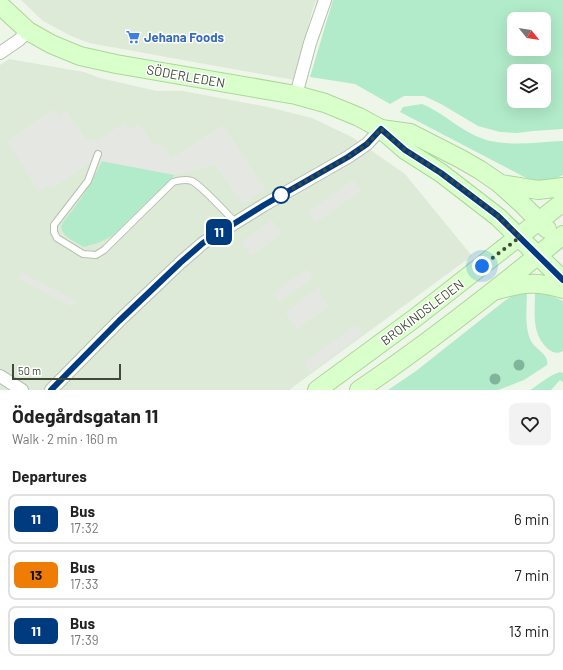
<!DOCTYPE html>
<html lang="en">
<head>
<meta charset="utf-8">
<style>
  body { margin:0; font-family:Barlow,sans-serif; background:#f2f2f2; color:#222; height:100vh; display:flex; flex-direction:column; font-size:15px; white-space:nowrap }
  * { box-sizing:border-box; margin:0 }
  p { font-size:13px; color:#767676 }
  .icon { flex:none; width:22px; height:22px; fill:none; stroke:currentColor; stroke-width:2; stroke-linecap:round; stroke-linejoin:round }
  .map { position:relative; height:390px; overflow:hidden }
  .side { display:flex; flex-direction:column; background:#fff; flex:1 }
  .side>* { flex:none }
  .badge { padding:0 8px; border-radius:6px; font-size:14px; line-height:26px }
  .needle { width:26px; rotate:120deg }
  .buttons { position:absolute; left:507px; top:12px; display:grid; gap:8px }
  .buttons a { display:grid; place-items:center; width:44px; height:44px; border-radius:8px; background:#fff; box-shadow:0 4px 16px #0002; font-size:20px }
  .scale { position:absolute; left:12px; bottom:10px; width:109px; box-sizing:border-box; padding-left:4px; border:2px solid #404a37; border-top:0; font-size:11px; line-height:14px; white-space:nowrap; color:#404a37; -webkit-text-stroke:3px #fff; paint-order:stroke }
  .you { position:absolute; width:20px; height:20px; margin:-10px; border:3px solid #fff; border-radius:50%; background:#1a73e8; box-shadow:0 0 0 6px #1a73e833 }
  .map>.badge { position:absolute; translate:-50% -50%; box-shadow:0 0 0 2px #fff }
  h2 { padding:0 12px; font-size:15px; line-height:36px }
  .round { display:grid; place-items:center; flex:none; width:42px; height:42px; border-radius:8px; background:#f2f2f2 }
  .overview { display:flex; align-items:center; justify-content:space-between; height:68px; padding:0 12px }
  h1 { font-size:19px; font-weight:700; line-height:30px }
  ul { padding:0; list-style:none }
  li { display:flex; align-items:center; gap:12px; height:50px; margin:0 8px 6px; padding:0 4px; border:2px solid #e0e0e0; border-radius:8px }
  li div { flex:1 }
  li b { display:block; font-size:15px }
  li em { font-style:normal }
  li .badge { min-width:44px; font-weight:700; text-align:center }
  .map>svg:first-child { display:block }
</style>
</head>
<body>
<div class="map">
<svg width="563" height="390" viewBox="0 0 563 390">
  <rect width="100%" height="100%" fill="#eef6ea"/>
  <path fill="#deead8" d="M21,0H317L313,8L294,80L89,43L71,36L43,21Z
    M9,59L84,72L100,78L157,91H183L268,107L312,118L352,137L405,174L472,256L289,390H0V65Z"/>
  <path fill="#b1ebc9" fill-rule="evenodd" d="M333,0H563V129L533,131L517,133L500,132L478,126L441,104L424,96H404L390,104L355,84L310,77ZM514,19H544V49H514ZM514,71H544V101H514Z
    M422,104C440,111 454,125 472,134C499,149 534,142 563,141V175C551,181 544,181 530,180L400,112L403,107Z
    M102,161L175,175L112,236L98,243L84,247C78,243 64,238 62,230C60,224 65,220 68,216C82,199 92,181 102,161Z
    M527,291C527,306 524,327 531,341C535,349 550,355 547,365L524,380L498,390H388L416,371L507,299L515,294Z
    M535,293L547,294L563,301V351C558,354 553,353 548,349C531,334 535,313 535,293Z
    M560,372L563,373V382L560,380L551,390H530C540,384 549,375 560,372Z"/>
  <path fill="#e4e7e2" d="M54,109L59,116L67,111L85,138L96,141L124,123L129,130L139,124L154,146L161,142L172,158L223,125L266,190L243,204L215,165L175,175L102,161L87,165L53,188L47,187L39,192L7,141Z
    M353,180L361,191L315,223L308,212Z
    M272,220L282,233L251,256L241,242Z
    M306,269L313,278L280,302L274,293Z
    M22,272L76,301L72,307L18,279Z
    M319,287L322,298L329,306L297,329L285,312Z
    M355,325L362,334L310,372L304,363Z"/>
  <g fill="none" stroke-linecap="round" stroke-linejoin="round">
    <defs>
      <path id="service" d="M98,154L88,181L54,225V232L57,238L83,254L96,255L104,250L173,182C179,180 186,179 192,181C203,187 225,212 235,222"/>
      <path id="minor" d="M0,53L19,40L28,31
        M296,95L310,43L325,0
        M0,376L22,390
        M51,390L119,321L180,263L203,243L264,205L348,157L367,144L381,129"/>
      <path id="secondary" d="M0,5L28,31L51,44L80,56L116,64L296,95L325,103L359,117L381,129L405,150L441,173L498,217L563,280
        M381,129L410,133L461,159L480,170L499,183L520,202L547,229
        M501,184L538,190L563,187
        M497,290C523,283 537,281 563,289
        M317,390L415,318L563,202
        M359,390C430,342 497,289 563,235"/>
    </defs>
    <use href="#service" stroke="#b4c2ac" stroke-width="8"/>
    <use href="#minor" stroke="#b4c2ac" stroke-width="14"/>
    <use href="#secondary" stroke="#abd898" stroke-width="20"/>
    <use href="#service" stroke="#fff" stroke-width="6"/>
    <use href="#minor" stroke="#fff" stroke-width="12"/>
    <use href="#secondary" stroke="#d9ffcb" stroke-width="18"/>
  </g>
  <g fill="#81b59b">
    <circle cx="519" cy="365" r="5.5"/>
    <circle cx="495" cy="379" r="5.5"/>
  </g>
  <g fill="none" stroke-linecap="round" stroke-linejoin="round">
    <defs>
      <path id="line" d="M51,390L119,321L180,263L203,243L264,205L348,157L367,144L381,129L405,150L441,173L498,216L563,280"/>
    </defs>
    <use href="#line" stroke="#fff" stroke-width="9"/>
    <use href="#line" stroke="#003b80" stroke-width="6"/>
    <path stroke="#404a37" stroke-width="4" stroke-dasharray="0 7.2" d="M281,195L348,157L367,144L381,129L405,150L441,173L465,190L498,216L520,237L482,266"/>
  </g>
  <defs>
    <symbol id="supermarket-bare" viewBox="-9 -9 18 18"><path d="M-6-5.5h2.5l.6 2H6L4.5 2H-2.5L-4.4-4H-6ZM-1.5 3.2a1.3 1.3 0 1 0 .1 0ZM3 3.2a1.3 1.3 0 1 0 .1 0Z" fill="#3f7fe0" stroke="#fff" stroke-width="2.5" paint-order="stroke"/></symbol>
  </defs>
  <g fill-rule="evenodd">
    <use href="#supermarket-bare" x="123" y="27" width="20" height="20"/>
  </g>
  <circle fill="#fff" stroke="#003b80" stroke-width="2" cx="281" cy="195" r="8"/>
  <g text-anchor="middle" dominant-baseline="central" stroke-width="3" stroke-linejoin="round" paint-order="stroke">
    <g font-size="13" font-weight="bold" fill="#366cbe" stroke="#fff" text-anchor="start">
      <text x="144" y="37">Jehana Foods</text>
    </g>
    <g font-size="13" fill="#404a37" stroke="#fff">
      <text transform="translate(186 76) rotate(10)">SÖDERLEDEN</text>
      <text transform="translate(422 312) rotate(-37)">BROKINDSLEDEN</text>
    </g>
  </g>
</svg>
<div class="buttons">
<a><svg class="needle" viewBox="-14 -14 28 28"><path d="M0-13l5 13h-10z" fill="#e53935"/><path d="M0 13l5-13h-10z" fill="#767676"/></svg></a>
<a><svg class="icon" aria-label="layers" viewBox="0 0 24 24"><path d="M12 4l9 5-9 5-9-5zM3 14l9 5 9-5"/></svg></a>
</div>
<div class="scale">50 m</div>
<div class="you" style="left:482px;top:266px"></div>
<b class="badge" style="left:219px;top:232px;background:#003b80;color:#fff">11</b>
</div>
<section class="side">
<div class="overview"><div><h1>Ödegårdsgatan 11</h1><p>Walk · 2 min · 160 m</p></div><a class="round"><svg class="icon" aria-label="heart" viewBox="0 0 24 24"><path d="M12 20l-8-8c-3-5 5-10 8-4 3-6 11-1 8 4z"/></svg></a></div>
<h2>Departures</h2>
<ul>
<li><span class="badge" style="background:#003b80;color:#fff">11</span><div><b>Bus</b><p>17:32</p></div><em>6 min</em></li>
<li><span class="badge" style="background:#ef7c04;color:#111">13</span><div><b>Bus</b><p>17:33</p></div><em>7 min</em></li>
<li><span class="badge" style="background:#003b80;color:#fff">11</span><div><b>Bus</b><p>17:39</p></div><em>13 min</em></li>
</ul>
</section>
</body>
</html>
